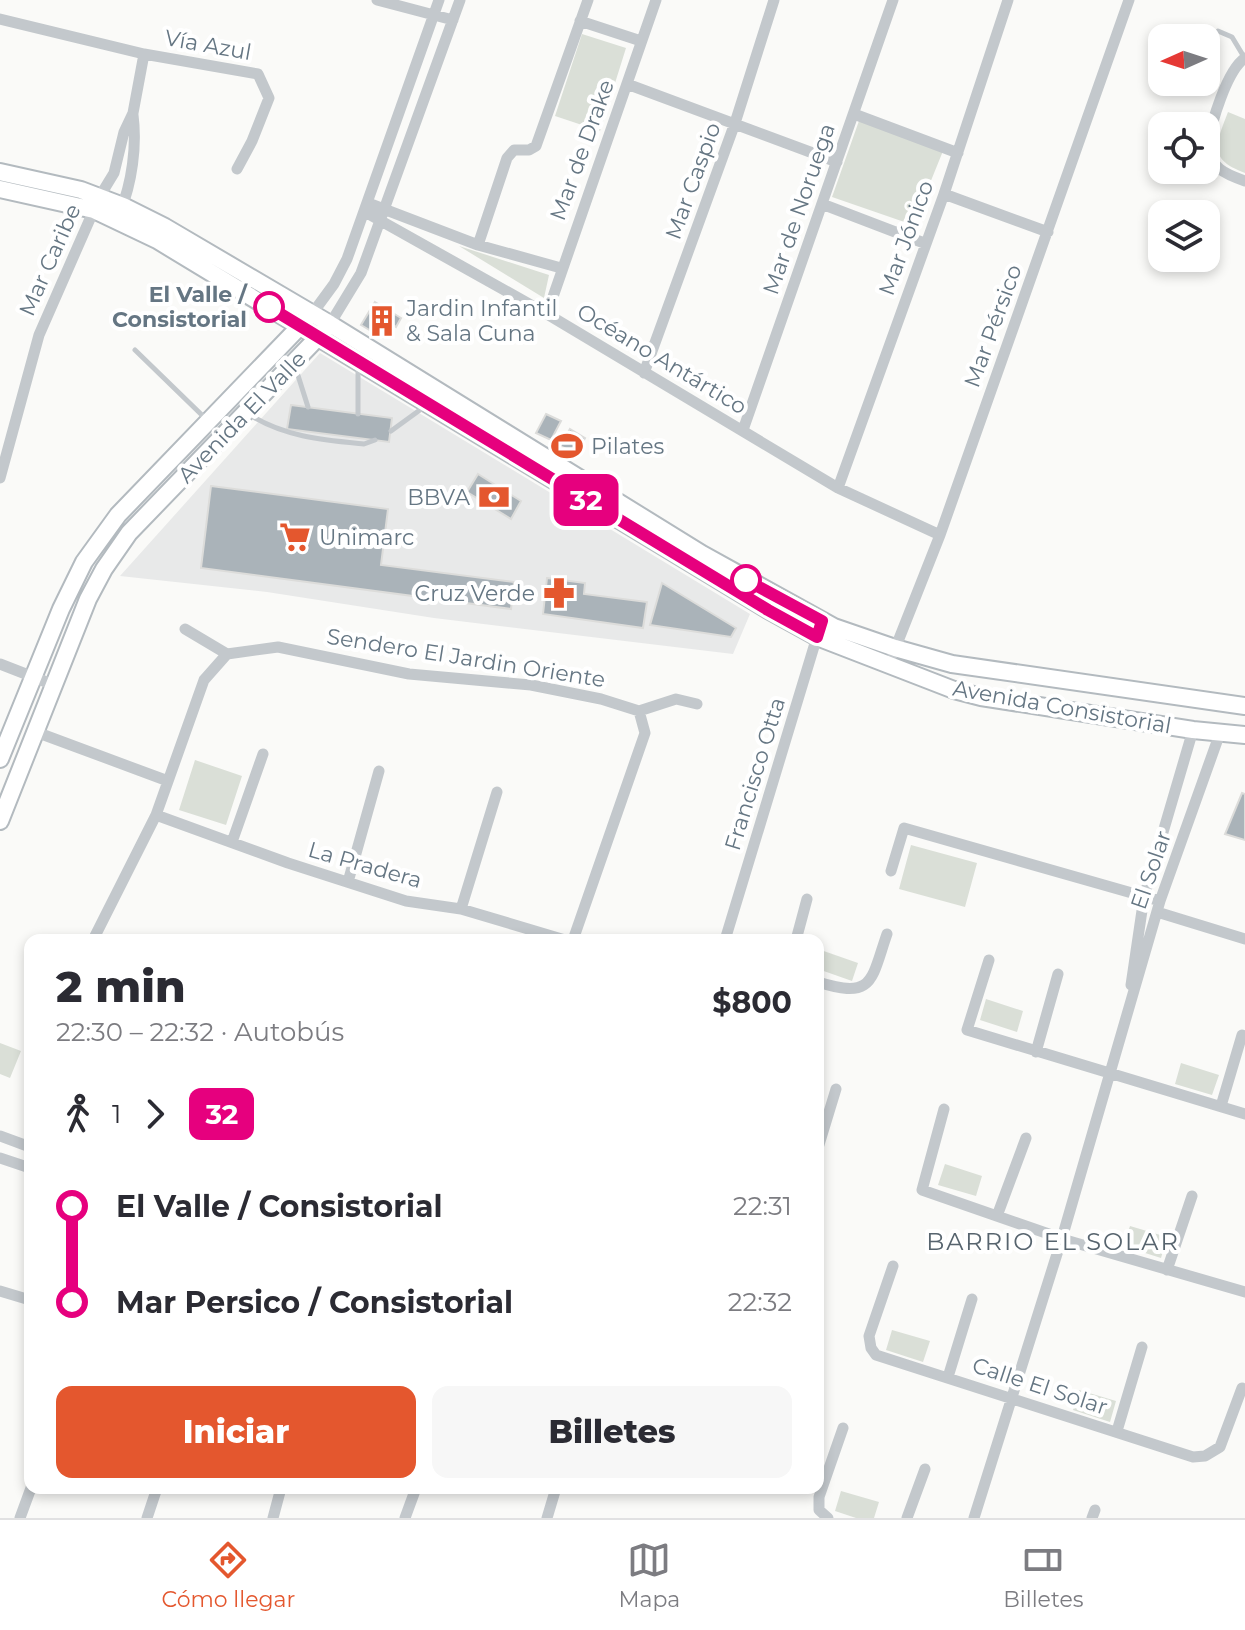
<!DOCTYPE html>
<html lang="es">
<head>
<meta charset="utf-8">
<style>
  body { margin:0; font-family:Montserrat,sans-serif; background:#f7f7f7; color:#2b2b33; height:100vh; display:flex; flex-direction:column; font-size:30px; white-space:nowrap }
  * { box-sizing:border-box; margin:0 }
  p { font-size:26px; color:#7c7c81 }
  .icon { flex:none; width:44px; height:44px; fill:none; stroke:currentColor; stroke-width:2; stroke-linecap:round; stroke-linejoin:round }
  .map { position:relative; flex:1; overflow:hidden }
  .side { position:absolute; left:24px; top:934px; width:800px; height:560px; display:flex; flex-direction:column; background:#fff; border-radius:16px; box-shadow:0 4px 12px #0003 }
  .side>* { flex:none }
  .badge { padding:0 16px; border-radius:12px; font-size:28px; line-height:52px }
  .needle { width:52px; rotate:267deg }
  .fabs { position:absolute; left:1148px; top:24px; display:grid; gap:16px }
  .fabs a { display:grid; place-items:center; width:72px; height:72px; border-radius:16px; background:#fff; box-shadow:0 4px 12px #0003; font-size:40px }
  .map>.badge { position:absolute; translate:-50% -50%; box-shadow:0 0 0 4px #fff }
  .legs { display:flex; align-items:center; gap:12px; height:88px; padding:0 32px; font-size:26px }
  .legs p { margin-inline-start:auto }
  .overview { display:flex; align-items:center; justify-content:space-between; height:136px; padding:0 32px }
  h1 { font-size:44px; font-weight:800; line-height:60px }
  .cta { display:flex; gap:16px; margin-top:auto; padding:16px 32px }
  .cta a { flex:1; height:92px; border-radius:16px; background:#e4572e; color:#fff; font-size:32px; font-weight:800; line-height:92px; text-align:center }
  .cta a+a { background:#f7f7f7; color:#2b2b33 }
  ul { padding:0 32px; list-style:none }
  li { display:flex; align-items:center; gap:28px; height:96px; font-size:30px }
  li i { display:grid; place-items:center; width:12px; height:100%; margin:0 10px; background:currentColor }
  li i::after { content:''; width:20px; height:20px; margin:-10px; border:6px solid; border-radius:50%; background:#fff }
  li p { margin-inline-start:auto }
  li:first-child i { background:linear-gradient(#0000 50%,currentColor 0) }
  li:last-child i { background:linear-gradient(currentColor 50%,#0000 0) }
  .dock { display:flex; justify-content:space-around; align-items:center; height:112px; border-top:2px solid #e1e1e2; background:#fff; font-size:22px; color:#7c7c81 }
  .dock a { display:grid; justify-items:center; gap:4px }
  .dock .current { color:#e4572e }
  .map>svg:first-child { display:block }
</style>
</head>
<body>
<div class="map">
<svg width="1245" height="1518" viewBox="0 0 1245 1518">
  <rect width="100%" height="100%" fill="#fafaf8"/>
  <path fill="#e8e9e9" d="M320,353L750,614L733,654L434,618L267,592L120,576Z"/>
  <path fill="#dadfd7" d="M582,34L626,48L600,131L555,116Z
    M1228,112L1245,119V173C1207,159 1216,144 1228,112Z
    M860,118L943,151L913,225L832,197Z
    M459,246L549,275L544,298Z
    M195,760L242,776L226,825L179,810Z
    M911,845L977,863L965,907L899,889Z
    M818,949L858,963L852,981L818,969Z
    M986,999L1023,1011L1017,1032L980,1020Z
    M0,1043L21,1051L10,1078L0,1074Z
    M1181,1063L1219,1075L1212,1095L1175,1084Z
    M945,1164L982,1176L976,1196L938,1185Z
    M1130,1226L1167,1237L1161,1258L1123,1246Z
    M892,1330L930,1341L923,1362L886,1350Z
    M1079,1390L1116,1401L1110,1422L1073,1410Z
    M841,1491L879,1502L874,1518H856L835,1511Z"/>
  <path fill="#aab3b9" stroke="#dcdcda" stroke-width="2" d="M375,302L401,318L396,327L392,324L383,338L361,325Z
    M291,405L392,418L389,442L287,429Z
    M546,414L561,421L551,440L536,433Z
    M570,429L585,438L576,454L560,446Z
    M478,474L521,501L511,519L467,492Z
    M211,486L388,509L381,565L514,582L511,609L201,568Z
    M547,578L585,583L584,594L647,602L643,628L543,614Z
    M662,583L736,628L731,637L650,625Z
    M1242,793L1245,794V840L1225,834Z"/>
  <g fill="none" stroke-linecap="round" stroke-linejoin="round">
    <defs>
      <path id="secondary" d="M0,172L81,190L123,206L165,227L330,324L702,554L834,627L895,648L952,664L1245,706
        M0,189L94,210L157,240L768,610L817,637L954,690L981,697L1193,730L1245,735
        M0,759L61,609L84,562L118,515L306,320
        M0,821L88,599L104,569L129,533L325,330"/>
    </defs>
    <use href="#secondary" stroke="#b3babf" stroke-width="20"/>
    <path stroke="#c3c8cc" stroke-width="5" d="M1218,31L1232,37L1244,57
      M135,350L206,419
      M295,366L308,407
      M358,414V367
      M250,415C285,437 324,440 364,444L375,440
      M391,431L424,407"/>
    <path stroke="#c3c8cc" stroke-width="11" d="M377,0L453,20
      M0,19L144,54L133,113L124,132L114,173L100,196L39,335L0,478
      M580,21L641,41
      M144,54L258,74L269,98L252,141L237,169
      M1245,58C1227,70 1211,123 1208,145C1210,168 1225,174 1245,181
      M627,84L837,162
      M854,114L958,153
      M944,194L1048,232
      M368,203L478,245L561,268
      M822,204L924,243
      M120,212C132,183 137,146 133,115
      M365,212L547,314L838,488L940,535
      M478,245L507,158L514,150H529L536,146L588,0
      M312,314L334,284L347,259L439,0
      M547,314L656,0
      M330,324L361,273L460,0
      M644,373L735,123L774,0
      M743,430L893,0
      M838,488L944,194L1008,0
      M185,629L227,654L278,647L409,674L531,685L601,699L639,711L676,699L697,704
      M893,654L940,535L1129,0
      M0,664L54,685
      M36,732L168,781
      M156,815L288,863L406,901L461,909L565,940
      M232,842L263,754
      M891,871L904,828L1160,901
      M348,882L379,771
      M461,909L497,792
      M1157,912L1245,939
      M93,940L156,815L204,680L227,654
      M573,940L645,733L639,711
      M725,940L819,630
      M796,940L807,899
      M989,960L967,1030L1245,1114
      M818,982C874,1000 871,980 887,934
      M1131,985L1144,897L1193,730
      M1036,1052L1058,974
      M1221,1106L1242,1035
      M944,1109L922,1190L1069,1241L1245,1292
      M0,1136L30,1147
      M818,1148L836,1089
      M0,1158L30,1168
      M997,1216L1026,1138
      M893,1266L869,1336L871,1348L876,1355L1193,1457L1205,1456L1220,1447L1242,1388
      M1167,1270L1192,1196
      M0,1291L30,1300
      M948,1377L972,1299
      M1117,1431L1142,1347
      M20,1518L31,1488
      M147,1518L157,1488
      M273,1518L281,1488
      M405,1518L416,1488
      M547,1518L556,1488
      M828,1518L819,1510V1497L843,1428
      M907,1518L925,1469
      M974,1518L1062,1238L1160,901L1220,733
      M1092,1518L1095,1510"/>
    <use href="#secondary" stroke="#fff" stroke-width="16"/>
  </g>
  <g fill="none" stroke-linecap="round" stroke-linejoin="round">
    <defs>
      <path id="line-1" d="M269,307L768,610L817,637L822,621L746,580"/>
    </defs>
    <use href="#line-1" stroke="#fff" stroke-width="18"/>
    <use href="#line-1" stroke="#e6007e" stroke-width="12"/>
  </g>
  <defs>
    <symbol id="building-bare" viewBox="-9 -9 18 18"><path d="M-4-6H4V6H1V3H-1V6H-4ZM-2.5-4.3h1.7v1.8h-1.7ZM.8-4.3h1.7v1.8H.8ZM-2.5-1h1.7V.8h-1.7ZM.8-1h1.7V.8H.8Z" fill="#e4572e" stroke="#fff" stroke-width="2.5" paint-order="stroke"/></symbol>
    <symbol id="stadium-bare" viewBox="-9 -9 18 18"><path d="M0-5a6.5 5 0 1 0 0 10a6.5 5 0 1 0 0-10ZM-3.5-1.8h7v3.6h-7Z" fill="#e4572e" stroke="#fff" stroke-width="2.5" paint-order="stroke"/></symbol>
    <symbol id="bank-bare" viewBox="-9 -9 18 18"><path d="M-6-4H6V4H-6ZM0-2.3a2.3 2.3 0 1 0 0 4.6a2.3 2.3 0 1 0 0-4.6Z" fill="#e4572e" stroke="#fff" stroke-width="2.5" paint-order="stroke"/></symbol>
    <symbol id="supermarket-bare" viewBox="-9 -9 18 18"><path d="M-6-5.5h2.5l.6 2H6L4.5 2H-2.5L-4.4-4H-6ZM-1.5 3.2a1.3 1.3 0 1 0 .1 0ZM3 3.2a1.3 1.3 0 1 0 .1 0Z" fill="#e4572e" stroke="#fff" stroke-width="2.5" paint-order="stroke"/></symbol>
    <symbol id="pharmacy-bare" viewBox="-9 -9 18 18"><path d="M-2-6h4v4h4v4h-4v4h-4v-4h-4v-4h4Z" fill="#e4572e" stroke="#fff" stroke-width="2.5" paint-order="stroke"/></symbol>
  </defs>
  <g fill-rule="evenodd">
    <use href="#building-bare" x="360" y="299" width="44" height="44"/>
    <use href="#stadium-bare" x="545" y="424" width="44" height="44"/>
    <use href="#bank-bare" x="472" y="475" width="44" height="44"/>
    <use href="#supermarket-bare" x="273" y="515" width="44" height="44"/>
    <use href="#pharmacy-bare" x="537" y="571" width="44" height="44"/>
  </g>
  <g fill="#fff" stroke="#e6007e" stroke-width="4">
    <circle cx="269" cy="307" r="14"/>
    <circle cx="746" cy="580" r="14"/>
  </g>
  <g text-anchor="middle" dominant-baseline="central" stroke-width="8" stroke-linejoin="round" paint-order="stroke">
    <g font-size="22" fill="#657683" stroke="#fff">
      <text transform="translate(208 45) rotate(10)">Vía Azul</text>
      <text transform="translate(582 150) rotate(-70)">Mar de Drake</text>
      <text transform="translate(693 181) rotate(-70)">Mar Caspio</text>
      <text transform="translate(799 209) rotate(-71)">Mar de Noruega</text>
      <text transform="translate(906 238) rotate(-70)">Mar Jónico</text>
      <text transform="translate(50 260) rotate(-66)">Mar Caribe</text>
      <text transform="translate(993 326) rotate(-70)">Mar Pérsico</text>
      <text transform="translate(662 359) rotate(31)">Océano Antártico</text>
      <text transform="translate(242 417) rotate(-46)">Avenida El Valle</text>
      <text transform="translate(466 658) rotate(9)">Sendero El Jardin Oriente</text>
      <text transform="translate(1062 707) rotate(10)">Avenida Consistorial</text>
      <text transform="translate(755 774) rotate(-73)">Francisco Otta</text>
      <text transform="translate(365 865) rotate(16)">La Pradera</text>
      <text transform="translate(1151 870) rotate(-71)">El Solar</text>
      <text transform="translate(1040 1386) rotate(18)">Calle El Solar</text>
    </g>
    <g font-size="22" font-weight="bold" fill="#657683" stroke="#fff" text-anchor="end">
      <text x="247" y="294">El Valle /<tspan x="247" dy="25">Consistorial</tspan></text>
    </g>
    <g font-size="22" fill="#657683" stroke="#fff" text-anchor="start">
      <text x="406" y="308">Jardin Infantil<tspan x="406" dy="25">&amp; Sala Cuna</tspan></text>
      <text x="591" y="446">Pilates</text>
      <text x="470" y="497" text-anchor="end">BBVA</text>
      <text x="319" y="537">Unimarc</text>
      <text x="535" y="593" text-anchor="end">Cruz Verde</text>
    </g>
    <g font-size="24" letter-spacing="2" fill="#57646e" stroke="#fff">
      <text x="1053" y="1241">BARRIO EL SOLAR</text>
    </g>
  </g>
</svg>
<div class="fabs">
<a><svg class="needle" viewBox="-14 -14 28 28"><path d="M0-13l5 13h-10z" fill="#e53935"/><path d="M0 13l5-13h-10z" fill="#7c7c81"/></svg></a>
<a><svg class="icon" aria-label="locate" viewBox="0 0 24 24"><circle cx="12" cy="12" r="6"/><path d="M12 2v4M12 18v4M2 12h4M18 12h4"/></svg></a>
<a><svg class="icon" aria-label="layers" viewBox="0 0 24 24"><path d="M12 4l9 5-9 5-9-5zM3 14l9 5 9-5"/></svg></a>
</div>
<b class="badge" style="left:586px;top:500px;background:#e6007e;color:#fff">32</b>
<section class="side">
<div class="overview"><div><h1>2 min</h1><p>22:30 – 22:32 · Autobús</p></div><b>$800</b></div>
<div class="legs"><svg class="icon" aria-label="walk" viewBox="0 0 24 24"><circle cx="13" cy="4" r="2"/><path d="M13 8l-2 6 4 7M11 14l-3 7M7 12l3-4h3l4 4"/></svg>1<svg class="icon" aria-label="forward" viewBox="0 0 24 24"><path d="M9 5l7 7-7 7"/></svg><b class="badge" style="background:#e6007e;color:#fff">32</b></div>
<ul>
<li><i style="color:#e6007e"></i><b>El Valle / Consistorial</b><p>22:31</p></li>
<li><i style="color:#e6007e"></i><b>Mar Persico / Consistorial</b><p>22:32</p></li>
</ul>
<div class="cta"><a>Iniciar</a><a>Billetes</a></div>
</section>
</div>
<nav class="dock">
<a class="current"><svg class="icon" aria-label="directions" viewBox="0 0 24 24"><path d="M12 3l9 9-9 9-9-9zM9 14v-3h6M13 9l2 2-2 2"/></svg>Cómo llegar</a>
<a><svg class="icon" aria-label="map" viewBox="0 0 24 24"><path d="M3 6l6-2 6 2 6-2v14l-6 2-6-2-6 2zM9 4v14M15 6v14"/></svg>Mapa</a>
<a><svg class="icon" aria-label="tickets" viewBox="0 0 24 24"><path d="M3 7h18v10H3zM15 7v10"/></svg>Billetes</a>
</nav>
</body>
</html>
